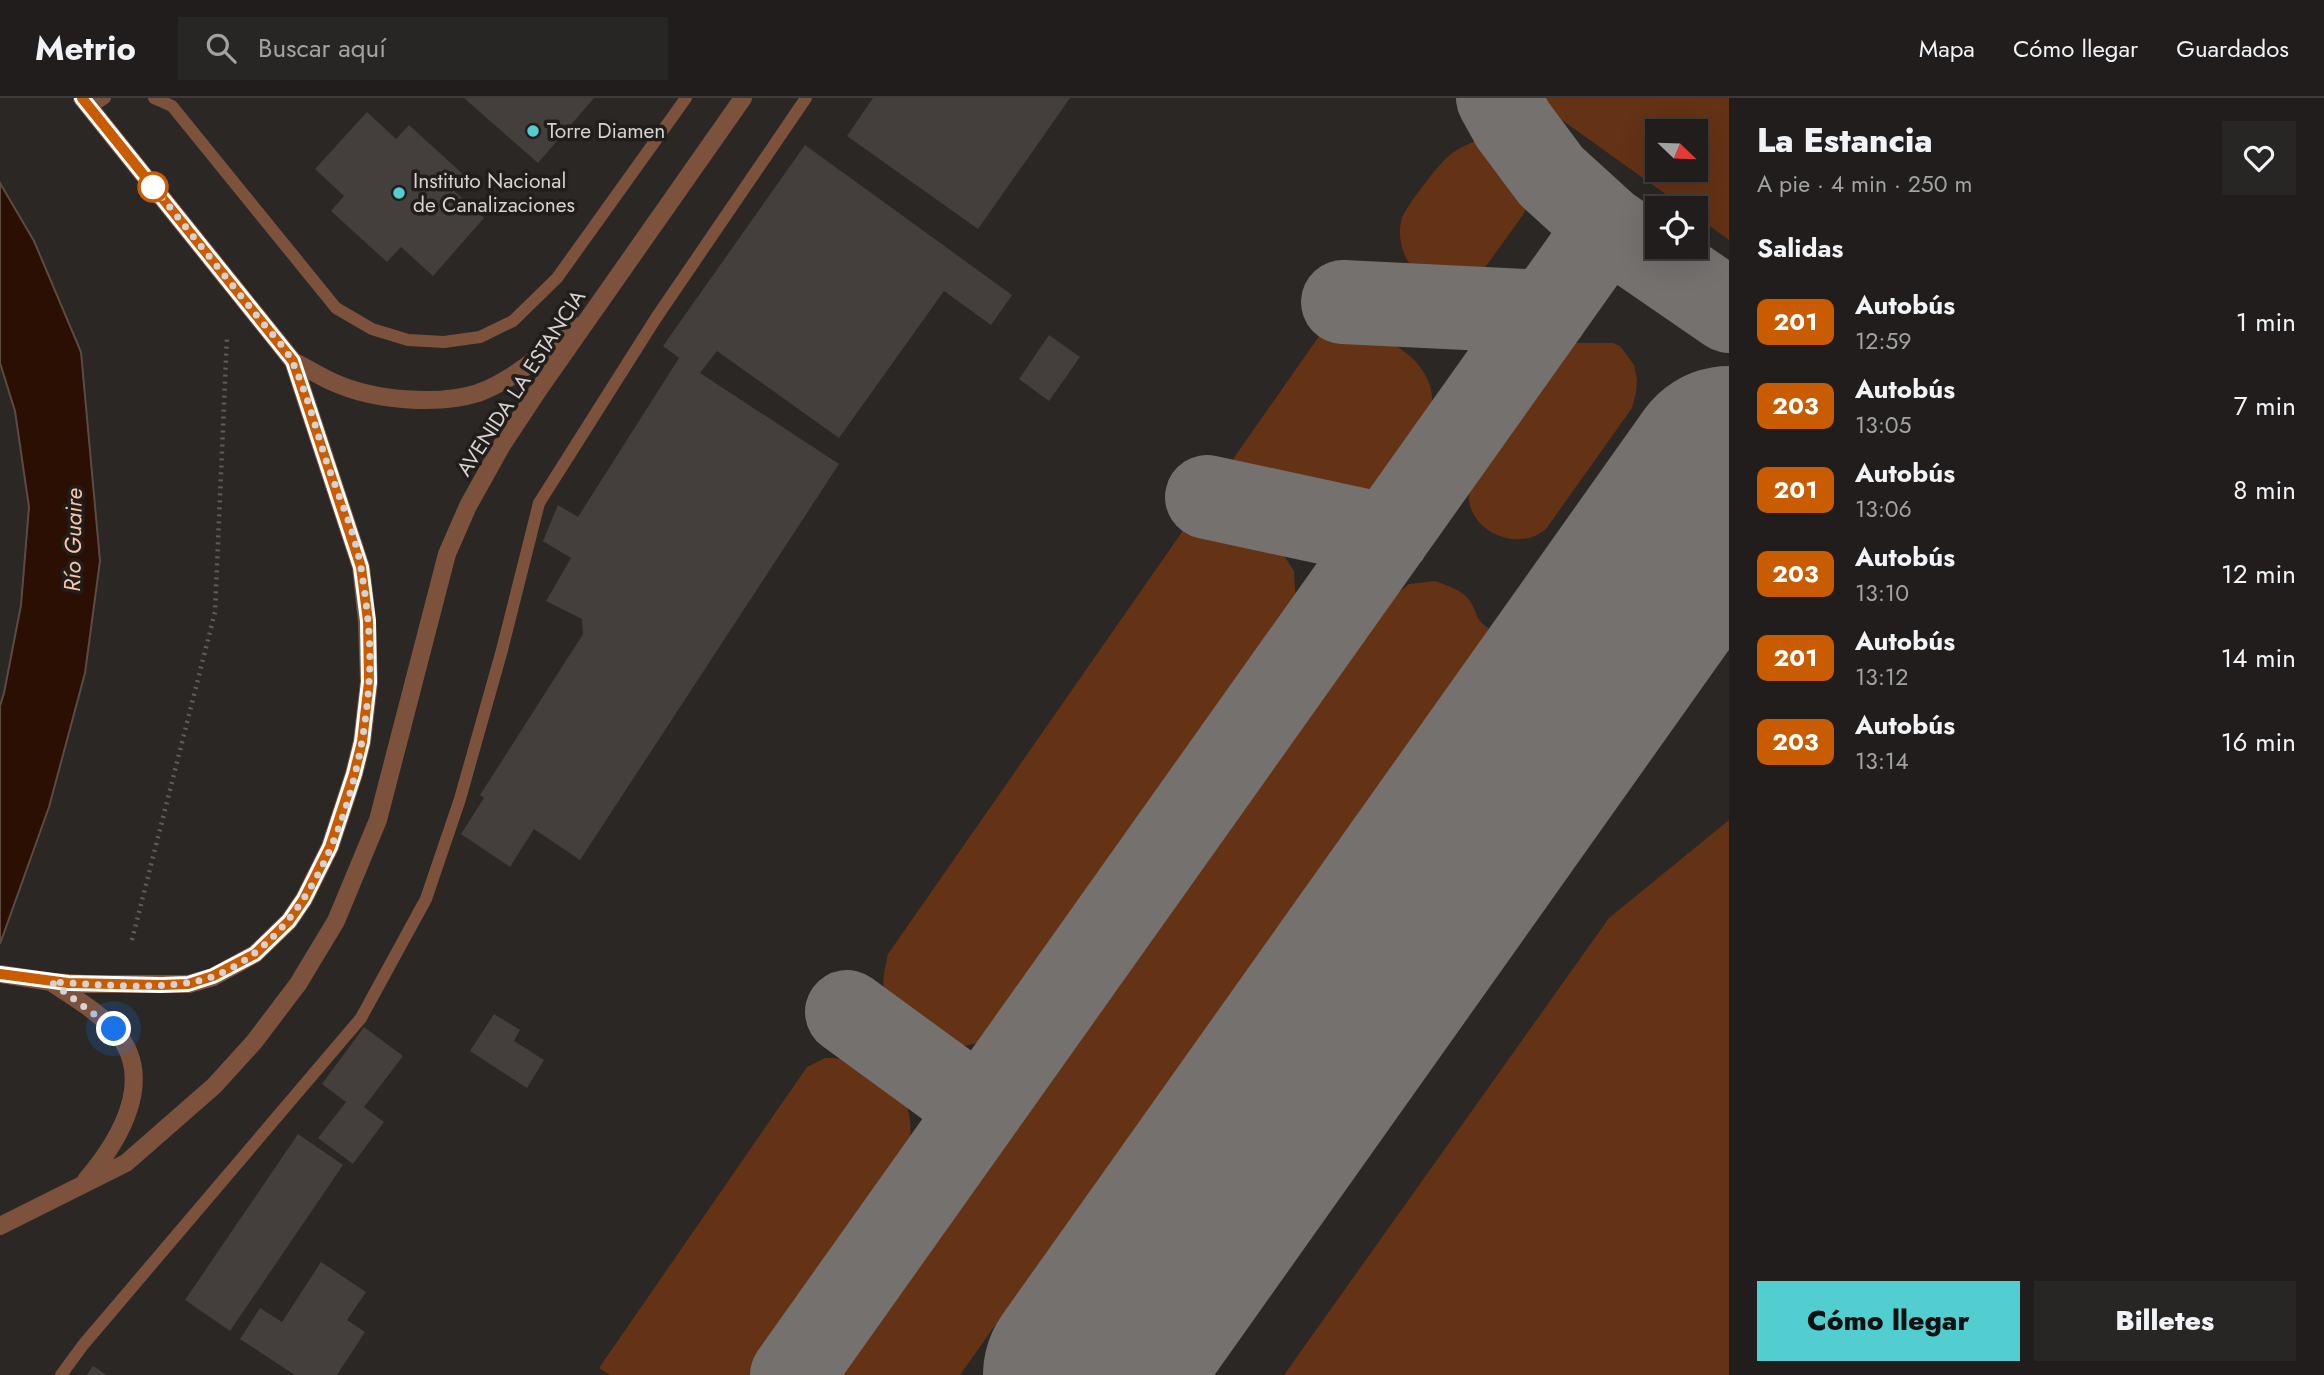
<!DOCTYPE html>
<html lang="es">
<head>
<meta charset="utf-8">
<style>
  body { margin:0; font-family:Jost,sans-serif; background:#282625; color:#f1f3f6; height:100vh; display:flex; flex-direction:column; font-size:26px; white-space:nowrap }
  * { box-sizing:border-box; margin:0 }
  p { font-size:23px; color:#a2a2a3 }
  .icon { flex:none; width:38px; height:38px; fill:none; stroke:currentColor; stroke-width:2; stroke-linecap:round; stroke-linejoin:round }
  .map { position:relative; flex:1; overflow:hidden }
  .sheet { display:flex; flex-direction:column; background:#201d1c; width:595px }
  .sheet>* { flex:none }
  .badge { padding:0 14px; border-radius:10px; font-size:24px; line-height:46px }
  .needle { width:46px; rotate:113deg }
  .fabs { position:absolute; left:1645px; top:21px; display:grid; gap:14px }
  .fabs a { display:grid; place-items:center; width:63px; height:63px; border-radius:0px; background:#201d1c; box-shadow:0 7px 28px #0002,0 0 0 2px #3d3b3b; font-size:35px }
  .you { position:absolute; width:35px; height:35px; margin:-18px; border:5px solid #fff; border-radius:50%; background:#1a73e8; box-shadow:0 0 0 10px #1a73e833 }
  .map>.badge { position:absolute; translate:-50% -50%; box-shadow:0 0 0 4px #fff }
  h2 { padding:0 28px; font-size:26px; line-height:63px }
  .round { display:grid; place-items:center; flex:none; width:74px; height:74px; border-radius:0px; background:#282625 }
  .summary { display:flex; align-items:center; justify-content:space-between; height:119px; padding:0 28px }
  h1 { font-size:33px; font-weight:800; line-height:52px }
  .primary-button { display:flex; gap:14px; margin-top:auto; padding:14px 28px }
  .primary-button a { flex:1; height:80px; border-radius:0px; background:#52cdd0; color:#111; font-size:28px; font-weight:800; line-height:80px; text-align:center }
  .primary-button a+a { background:#282625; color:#f1f3f6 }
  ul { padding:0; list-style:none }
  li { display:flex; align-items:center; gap:21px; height:84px; padding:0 28px }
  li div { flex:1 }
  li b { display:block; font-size:26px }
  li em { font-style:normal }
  li .badge { min-width:77px; font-weight:700; text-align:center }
  header { display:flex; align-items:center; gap:42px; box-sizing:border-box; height:98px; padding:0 35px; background:#201d1c; border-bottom:2px solid #3d3b3b }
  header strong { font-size:33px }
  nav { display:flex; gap:38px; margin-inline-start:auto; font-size:24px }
  .search { width:490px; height:63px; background:#282625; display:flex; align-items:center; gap:18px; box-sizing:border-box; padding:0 24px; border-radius:0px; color:#a2a2a3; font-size:26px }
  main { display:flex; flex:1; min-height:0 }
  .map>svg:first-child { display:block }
</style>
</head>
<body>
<header>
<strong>Metrio</strong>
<div class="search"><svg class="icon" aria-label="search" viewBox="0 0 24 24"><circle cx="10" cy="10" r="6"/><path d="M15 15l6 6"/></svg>Buscar aquí</div>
<nav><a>Mapa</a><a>Cómo llegar</a><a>Guardados</a></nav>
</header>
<main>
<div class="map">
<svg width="1729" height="1277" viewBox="0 0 1729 1277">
  <rect width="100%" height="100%" fill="#2a2725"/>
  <path fill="#643215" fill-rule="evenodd" d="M1531,0H1729V142L1696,118V110H1685ZM1657,33H1696V72H1657Z
    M1490,40L1503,45L1511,54L1528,94L1527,108L1523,117L1484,171C1471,182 1462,181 1445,179C1438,178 1430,178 1423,176C1403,168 1396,139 1402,120C1407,107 1440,64 1451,56C1463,47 1476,42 1490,40Z
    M1322,234C1342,234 1362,235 1380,241C1415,253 1442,285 1429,322C1424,336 1415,347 1407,359C1395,374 1381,390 1361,394C1332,399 1301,389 1272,382C1257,379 1236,379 1233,361Z
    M1567,245H1613L1620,248L1634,267L1637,281L1636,295L1632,310L1546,431C1541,434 1537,438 1532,439C1506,448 1472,430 1469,402C1468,396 1471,388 1472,381Z
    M1198,427L1242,443L1272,451L1285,459L1294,473L1296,506L1283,532L989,941C975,946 963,950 947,947C927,944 891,918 885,898C881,884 885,870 888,856L1182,434Z
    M1435,483C1446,487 1463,492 1470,503C1479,517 1474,521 1490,531L960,1277H836L1388,503L1409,486Z
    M1729,722V1277H1284L1609,820Z
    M825,960C855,960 872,970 892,991C896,995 901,999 904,1003C912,1016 911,1037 910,1051L751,1277H610L599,1270L807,969Z"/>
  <path fill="#2a0f02" stroke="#5d4a40" stroke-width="2" d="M0,85L34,143L81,254L100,463L85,575L49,709L0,846V608L4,595L21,507L29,409L15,313L0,265Z"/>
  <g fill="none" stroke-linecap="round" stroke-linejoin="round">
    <path stroke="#74716f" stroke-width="84" d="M1498,0L1513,27L1551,78L1607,129
      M1343,204L1547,214
      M1207,399L1388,438
      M847,914L980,1011
      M792,1277L1607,129L1729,213"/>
    <path stroke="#74716f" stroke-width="208" d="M1087,1277L1729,372"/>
  </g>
  <path fill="#443f3d" d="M464,0H594L538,65Z
    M873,0H1070L978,131L847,38Z
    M367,14L396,41L409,27L465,78L453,92L484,120L433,178L401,149L387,164L331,113L344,98L315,71Z
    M805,47L1012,197L991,227L944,193L839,340L717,253L700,275L839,366L580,762L534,731L510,769L461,736L484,700L480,697L583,536L582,521L546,503L571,460L543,443L558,407L578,419L679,260L663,248Z
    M1049,237L1080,259L1049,303L1019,281Z
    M494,916L520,932L514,943L544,962L527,990L470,953Z
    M364,929L403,958L364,1009L384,1024L353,1066L318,1040L346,1004L322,986Z
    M298,1036L343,1067L230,1233L185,1202Z
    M321,1164L366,1194L347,1222L365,1234L337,1277H295L240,1241L260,1210L282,1224Z
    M93,1268L107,1277H87Z"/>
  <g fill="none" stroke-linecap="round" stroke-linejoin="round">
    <path stroke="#605d5b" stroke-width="4.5" stroke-dasharray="2 5" stroke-linecap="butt" d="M132,842L215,514L227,238"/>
    <path stroke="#7c523c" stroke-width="12" d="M154,0L172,8L336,210L372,231L408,242L444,244L480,239L513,223L557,180L686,0
      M90,10L105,0
      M61,1277L83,1247L361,920L426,801L460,701L502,552L539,405L656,220L806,0"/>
    <path stroke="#7c523c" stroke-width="18" d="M293,263C307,270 321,279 335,285C373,302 438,308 478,295C514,282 546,253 575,228
      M0,876L51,884L84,886H189L213,879L255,856L289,823L304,801L330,749L354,676L362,644L369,584L367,523L361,469L293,263L82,0
      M51,884C72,899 98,913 115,933C157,980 120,1042 86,1082
      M0,1128L126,1065L214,988L254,944L298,886L336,823L378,722L447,456L468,408L502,347L539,291L743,0"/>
  </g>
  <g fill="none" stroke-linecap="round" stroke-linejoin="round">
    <defs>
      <path id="line" d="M0,876L68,885L161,887L188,886L213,878L255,856L289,823L304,801L330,749L354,676L362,644L369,584L368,523L361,469L293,263L82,0"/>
    </defs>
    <use href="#line" stroke="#fff" stroke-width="16"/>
    <use href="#line" stroke="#c95b00" stroke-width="10"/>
    <path stroke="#d5d2d1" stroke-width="7" stroke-dasharray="0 12.6" d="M114,931L51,884C97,886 170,894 212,879C319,839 363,687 369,584C372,547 367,507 361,470C355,434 338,397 326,362C316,331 307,296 293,265C286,249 265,229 254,214C219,171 184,127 149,83L153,89"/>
  </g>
  <g fill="#52cdd0" stroke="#211d1b" stroke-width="2.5">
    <circle cx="533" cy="33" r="7"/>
    <circle cx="399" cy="95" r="7"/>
  </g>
  <circle fill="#fff" stroke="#c95b00" stroke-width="3.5" cx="153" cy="89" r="14"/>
  <g text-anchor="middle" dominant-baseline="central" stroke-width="7" stroke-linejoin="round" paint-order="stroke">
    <g font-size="21" fill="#d5d2d1" stroke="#211d1b" text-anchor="start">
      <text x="547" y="33">Torre Diamen</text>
      <text x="413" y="83">Instituto Nacional<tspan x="413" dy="24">de Canalizaciones</tspan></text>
    </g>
    <g font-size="21" fill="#d5d2d1" stroke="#211d1b">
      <text transform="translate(521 285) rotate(-57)">AVENIDA LA ESTANCIA</text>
    </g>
    <g font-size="23" font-style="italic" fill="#f8c4aa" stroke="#211d1b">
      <text transform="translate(73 442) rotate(-89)">Río Guaire</text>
    </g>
  </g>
</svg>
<div class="fabs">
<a><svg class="needle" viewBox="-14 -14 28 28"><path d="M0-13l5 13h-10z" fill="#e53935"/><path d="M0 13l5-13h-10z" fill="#a2a2a3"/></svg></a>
<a><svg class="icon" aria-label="locate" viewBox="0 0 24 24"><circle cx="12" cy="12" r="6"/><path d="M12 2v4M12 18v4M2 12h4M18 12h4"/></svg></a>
</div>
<div class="you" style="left:114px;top:931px"></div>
</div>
<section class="sheet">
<div class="summary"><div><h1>La Estancia</h1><p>A pie · 4 min · 250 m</p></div><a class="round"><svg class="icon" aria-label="heart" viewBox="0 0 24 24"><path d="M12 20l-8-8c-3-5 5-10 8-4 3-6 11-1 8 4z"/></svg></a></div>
<h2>Salidas</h2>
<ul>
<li><span class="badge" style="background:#c95b00;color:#fff">201</span><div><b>Autobús</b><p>12:59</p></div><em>1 min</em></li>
<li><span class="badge" style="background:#c95b00;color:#fff">203</span><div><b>Autobús</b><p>13:05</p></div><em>7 min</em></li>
<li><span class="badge" style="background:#c95b00;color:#fff">201</span><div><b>Autobús</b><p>13:06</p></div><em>8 min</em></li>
<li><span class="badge" style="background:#c95b00;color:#fff">203</span><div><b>Autobús</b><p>13:10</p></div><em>12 min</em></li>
<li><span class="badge" style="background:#c95b00;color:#fff">201</span><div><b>Autobús</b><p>13:12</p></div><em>14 min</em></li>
<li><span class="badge" style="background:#c95b00;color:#fff">203</span><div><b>Autobús</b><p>13:14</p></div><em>16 min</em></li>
</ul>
<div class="primary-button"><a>Cómo llegar</a><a>Billetes</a></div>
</section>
</main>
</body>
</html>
